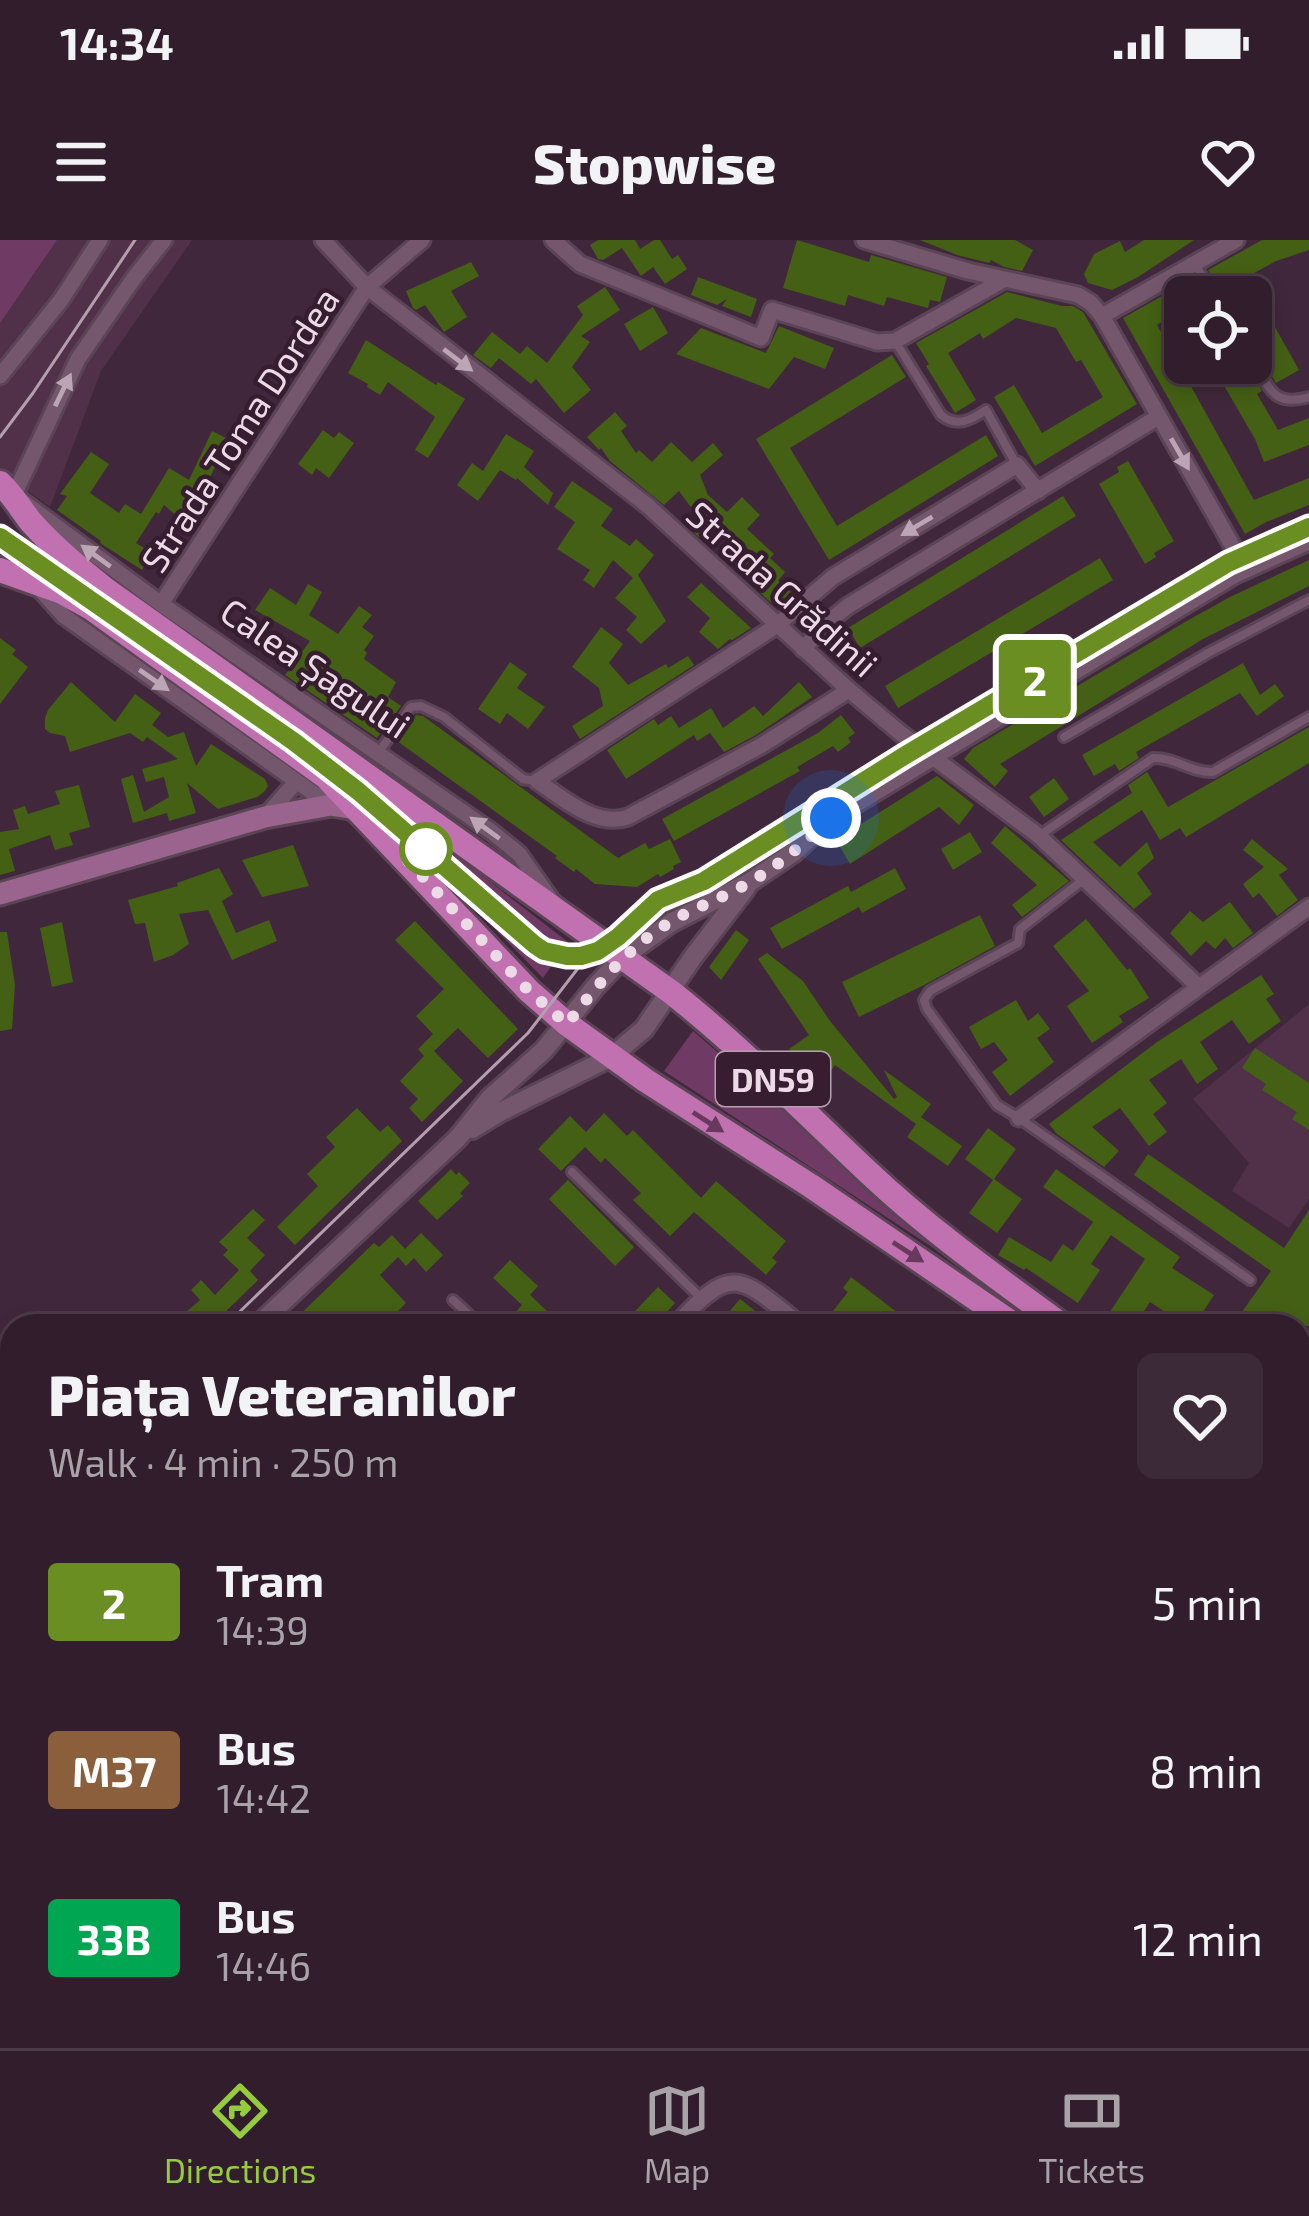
<!DOCTYPE html>
<html lang="en">
<head>
<meta charset="utf-8">
<style>
  body { margin:0; font-family:"Exo 2",sans-serif; background:#3d2a38; color:#f1f3f6; height:100vh; display:flex; flex-direction:column; font-size:45px; white-space:nowrap }
  * { box-sizing:border-box; margin:0 }
  p { font-size:39px; color:#a8a2a9 }
  .icon { flex:none; width:66px; height:66px; fill:none; stroke:currentColor; stroke-width:2; stroke-linecap:round; stroke-linejoin:round }
  .map { position:relative; flex:1; overflow:hidden }
  .panel { position:absolute; left:0px; top:1074px; width:1311px; height:735px; display:flex; flex-direction:column; background:#311d2c; border-radius:36px 36px 0 0; box-shadow:0 6px 18px #0003,0 0 0 3px #4c3b48 }
  .panel>* { flex:none }
  .badge { padding:0 24px; border-radius:9px; font-size:42px; line-height:78px }
  .buttons { position:absolute; left:1164px; top:36px; display:grid; gap:24px }
  .buttons a { display:grid; place-items:center; width:108px; height:108px; border-radius:18px; background:#311d2c; box-shadow:0 6px 18px #0003,0 0 0 3px #4c3b48; font-size:60px }
  .you { position:absolute; width:60px; height:60px; margin:-30px; border:9px solid #fff; border-radius:50%; background:#1a73e8; box-shadow:0 0 0 18px #1a73e833 }
  .map>.badge { position:absolute; translate:-50% -50%; box-shadow:0 0 0 6px #fff }
  .round { display:grid; place-items:center; flex:none; width:126px; height:126px; border-radius:18px; background:#3d2a38 }
  .summary { display:flex; align-items:center; justify-content:space-between; height:204px; padding:0 48px }
  h1 { font-size:57px; font-weight:800; line-height:90px }
  ul { padding:0; list-style:none }
  li { display:flex; align-items:center; gap:36px; height:168px; padding:0 48px }
  li div { flex:1 }
  li b { display:block; font-size:45px }
  li em { font-style:normal }
  li .badge { min-width:132px; font-weight:700; text-align:center }
  .status { display:flex; justify-content:space-between; align-items:center; height:84px; padding:0 60px; background:#311d2c; direction:ltr }
  .status svg { height:33px; fill:currentColor }
  header { display:flex; justify-content:space-between; align-items:center; height:156px; padding:0 48px; background:#311d2c; font-size:54px; font-weight:800 }
  .dock { display:flex; justify-content:space-around; align-items:center; height:168px; border-top:3px solid #4c3b48; background:#311d2c; font-size:33px; color:#a8a2a9 }
  .dock a { display:grid; justify-items:center; gap:6px }
  .dock .current { color:#95cc3b }
  .map>svg:first-child { display:block }
</style>
</head>
<body>
<div class="status"><b>14:34</b><svg viewBox="0 0 49 12"><path d="M0 12V9h3v3zM5 12V6h3v6zM10 12V3h3v9zM15 12V0h3v12zM26 1h20v11H26zM47 4h2v5h-2z"/></svg></div>
<header><svg class="icon" aria-label="menu" viewBox="0 0 24 24"><path d="M4 6h16M4 12h16M4 18h16"/></svg>Stopwise<svg class="icon" aria-label="heart" viewBox="0 0 24 24"><path d="M12 20l-8-8c-3-5 5-10 8-4 3-6 11-1 8 4z"/></svg></header>
<div class="map">
<svg width="1309" height="1808" viewBox="0 0 1309 1808">
  <rect width="100%" height="100%" fill="#41273b"/>
  <path fill="#503149" d="M0,0H192L101,131L50,267L0,231Z
    M1309,764V959L1289,988L1232,951L1249,923L1193,859Z"/>
  <path fill="#6f3b64" d="M0,0H57L0,83Z
    M414,583L568,702L543,738L442,635L401,599Z
    M693,791L939,1003L935,1009L664,831Z"/>
  <path fill="#446014" d="M598,0H635L640,9L654,0H660L672,19L678,15L687,29L665,44L653,27L641,36L622,8L603,20L598,19L590,5Z
    M797,0L869,22L871,15L947,37L940,62L930,60L928,68L887,57L884,66L848,55L845,66L783,48Z
    M920,0H1015L1033,10L1022,31L1004,27L991,20L989,23L957,15Z
    M1144,0H1194L1138,37L1112,50L1088,43L1084,34L1094,14L1120,1L1125,12Z
    M1262,0H1309V10L1276,21L1247,37L1299,130L1276,143L1251,100V57H1223L1208,30Z
    M471,22L479,36L451,51L467,77L444,92L425,65L416,70L413,68L406,51Z
    M698,37L757,59L751,77L722,66L727,59L717,65L691,55Z
    M1194,38L1205,57H1185V69L1157,85L1254,260L1309,238V265L1266,282L1245,294L1123,78Z
    M605,47L620,70L581,96L590,102L572,127L591,150L564,173L536,139L531,144L499,118L491,128L473,115L492,92L520,114L527,106L547,123L583,75L577,66Z
    M1007,52L1062,66H1073L1083,72L1137,164L1035,226L994,157L1014,145L1042,193L1103,157L1081,120L1076,122L1056,88L1016,78L983,99L980,93L948,113L976,160L955,173L926,126L929,124L916,103Z
    M653,67L668,93L640,111L624,84Z
    M779,86L834,108L825,129L794,117L769,149L676,114L701,88L766,113Z
    M366,100L436,145L438,142L465,159L428,218L415,210L435,177L388,142L380,155L367,147L368,144L348,133Z
    M892,115L906,137L790,208L837,286L986,195L998,216L829,320L756,199Z
    M1211,123H1246L1262,151L1257,154L1278,190L1309,178V205L1264,222L1255,199Z
    M615,172L627,186L621,191L636,213L639,210L652,222L671,202L692,222L713,203L723,215L700,235L708,255L727,272L742,257L760,275L747,289L774,314L770,318L785,332L778,341L791,352L777,368L758,351L762,347L741,327L753,314L720,281L702,300L688,287L698,277L679,251L664,265L610,221L601,208L599,210L587,197Z
    M323,190L334,198L339,192L354,203L329,238L316,228L312,235L298,224Z
    M212,191L228,199L205,248L178,277L164,265L159,274L156,272L136,303L152,313L142,330L100,303L101,301L57,270L67,256L60,254L91,212L109,224L90,253L119,273L125,264L141,274L169,228L189,240Z
    M506,194L534,211L524,227L553,253L548,265L517,238L516,240L500,230L478,261L457,245L472,223L483,231Z
    M1128,221L1174,301L1154,313L1156,317L1145,324L1099,244L1119,232L1117,227Z
    M572,241L613,269L601,286L630,306L636,299L654,315L638,335L666,381L641,404L626,390L637,377L615,358L633,338L613,320L594,348L583,340L590,330L557,309L575,282L554,267Z
    M1063,256L1076,276L860,408L848,388Z
    M1100,318L1113,340L898,468L885,446Z
    M1309,320V346L1203,399L1000,524L1008,531L995,547L964,519L973,508L1185,382L1230,357Z
    M701,343L751,388L732,400L730,399L718,409L699,392L710,378L687,357Z
    M308,344L322,352L309,375L338,394L359,366L372,375L362,387L374,396L364,410L367,413L364,419L396,442L388,457L401,466L377,498L285,435L310,401L255,370L270,348L296,365Z
    M601,387L623,404L609,423L628,445L666,424L668,428L688,416L694,425L580,499L572,486L603,466L599,448L572,427Z
    M0,398L16,410L12,414L28,427L0,464Z
    M510,422L527,434L517,448L545,467L528,489L507,473L500,484L478,469Z
    M1243,423L1260,455L1275,444L1284,456L1257,476L1240,453L1136,512L1139,518L1119,531L1115,524L1094,536L1082,515Z
    M71,442L115,482L135,454L161,473L152,485L168,497L184,492L196,526L211,504L265,539L268,546L264,552L257,557L218,569L187,543L196,573L169,581L167,573L133,583L121,539L133,535L144,572L169,557L164,537L146,542L142,529L178,519L147,497L143,502L130,493L70,512L65,496L50,493L45,489V478L48,470Z
    M799,442L812,457L756,495L724,512L710,493L697,501L694,495L626,539L607,510L654,479L658,485L671,476L679,488L711,468L723,488L754,466L763,476Z
    M416,475L423,476L618,618L645,603L649,609L670,599L681,622L673,626L674,629L660,637L658,634L637,647L595,644L576,629L574,632L555,618L557,616L397,501Z
    M841,475L855,493L848,498L851,502L838,512L833,506L797,527L800,531L674,601L662,579L818,493Z
    M1309,487V523L1186,597L1180,588L1160,600L1142,570L1093,602L1120,627L1147,602L1154,618L1137,633L1152,654L1134,669L1061,600L1132,553L1128,545L1147,532L1168,567Z
    M937,536L974,565L959,585L939,567L850,624L836,600Z
    M1054,538L1069,559L1044,577L1029,557Z
    M79,545L90,587L69,593L73,605L55,610L50,595L9,609L15,631L0,635V592L19,589L13,570L25,566L28,574L60,564L55,551Z
    M1005,586L1069,641L1022,677L1012,665L1037,645L991,603Z
    M970,592L982,612L953,630L941,609Z
    M1252,599L1288,629L1279,635L1298,660L1277,676L1259,653L1253,658L1243,644L1264,627L1243,610Z
    M293,605L309,646L262,657L242,620Z
    M219,628L233,654L222,661L236,693L269,680L277,701L232,720L208,670L179,674L189,704L173,715L154,722L145,683L135,684L128,660L178,646L177,643Z
    M895,628L906,649L862,673L859,667L782,709L770,688L848,646L851,652Z
    M1230,662L1253,693L1233,708L1225,698L1215,709L1206,701L1191,716L1170,693L1190,671L1203,682Z
    M980,675L995,706L924,745L859,777L842,742Z
    M1086,679L1127,730L1130,728L1149,758L1119,776L1123,782L1092,803L1067,766L1089,751L1053,706Z
    M415,681L518,789L488,818L458,788L434,811L463,841L422,882L409,868L418,859L400,841L424,816L418,809L433,794L416,776L444,749L395,700Z
    M62,682L73,742L52,747L40,688Z
    M736,690L749,700L721,740L709,727Z
    M0,692H7L15,745L12,789L0,791Z
    M767,713L803,741L830,781L894,859L897,857L884,830L931,864L921,877L962,906L948,926L907,897L916,884L835,825L824,841L789,809L809,795L758,719Z
    M1261,735L1274,754L1266,759L1281,781L1249,804L1232,780L1200,802L1218,829L1197,844L1181,819L1149,840L1167,863L1153,874L1167,892L1149,906L1120,868L1092,887L1119,911L1104,927L1057,894L1049,884L1157,802Z
    M1016,760L1028,781L1038,773L1050,789L1037,798L1054,822L1010,856L992,832L1008,820L994,802L981,809L969,787Z
    M1255,808L1309,843V890L1292,879L1297,872L1262,850L1266,844L1242,828Z
    M357,868L380,892L388,885L402,901L295,1005L277,987L318,946L307,934L335,907L326,897Z
    M604,873L627,896L633,890L701,958L716,941L786,1001L772,1018L777,1022L766,1035L694,972L670,996L633,960L641,953L605,918L601,923L585,907L561,931L538,909L570,876L586,892Z
    M988,888L1016,909L994,939L1022,959L997,993L969,973L993,940L965,919Z
    M1148,914L1284,1008L1309,970V1086H1232L1271,1031L1134,935Z
    M451,929L456,935L459,932L470,943L460,953L463,956L437,980L418,961Z
    M1056,929L1180,1017L1172,1028L1214,1055L1194,1086H1186L1150,1062L1134,1086H1119L1106,1078L1145,1019L1111,995L1091,1024L1100,1030L1078,1063L1026,1028L1024,1030L998,1015L1009,997L1051,1022L1063,1004L1073,1011L1093,982L1043,947Z
    M568,940L634,1007L615,1026L549,959Z
    M253,969L265,980L247,998L265,1015L250,1031L258,1040L211,1086H170L200,1060L191,1050L201,1040L215,1055L239,1030L223,1015L228,1010L219,1002Z
    M421,993L443,1015L426,1032L414,1018L406,1026L398,1017L380,1035L406,1063L398,1071L413,1086H288L374,1003L379,1007L392,995L405,1009Z
    M510,1020L538,1046L530,1055L563,1086H524L513,1075L522,1065L493,1038Z
    M851,1037L915,1086H852L833,1071L848,1052L843,1048Z
    M658,1047L675,1063L654,1086H621Z
    M740,1059L754,1070L773,1086H717Z
    M10,1165L12,1240L0,1244V1216L4,1215L0,1202V1168Z
    M12,1485V1542L5,1560L12,1562V1612L0,1608V1514Z"/>
  <g fill="none" stroke-linecap="round" stroke-linejoin="round">
    <defs>
      <path id="service" d="M1195,24L1215,57
        M895,101L941,175C957,188 971,180 986,170L1016,224
        M1251,116C1269,145 1270,168 1309,157
        M1064,497L1208,413L1309,360
        M378,513L411,467L421,466L444,477L523,539L536,541
        M1040,595L1153,518C1175,517 1191,533 1213,532L1309,477
        M1083,640L1020,689L1018,703L930,751L924,760L927,769L997,865L1019,878L1250,1040
        M572,932L701,1058
        M453,1060L481,1086
        M530,1797V1808
        M661,1799L662,1797"/>
      <path id="pedestrian" d="M0,1801L18,1808"/>
      <path id="minor" d="M164,0L134,38L78,119L14,255L161,364L492,592L519,614L552,661
        M323,0L367,47L648,266L849,450L899,492L1039,596L1198,746
        M553,0L580,24L761,98L772,70L877,102L895,101L1005,39
        M864,0L968,31L1078,55L1091,63L1102,76L1245,328
        M1102,76L1236,0
        M0,136L61,60L100,0
        M38,347L64,376L330,565
        M161,364L367,47L422,0
        M803,409L828,382L848,366L1158,177
        M849,450L762,505L628,577C596,588 563,558 537,541L776,386L833,337L1017,225L1038,251
        M266,576L296,542
        M1019,878L1309,667
        M675,1086C734,1021 740,1037 802,1086
        M1299,1157L1309,1142
        M0,1273L12,1269
        M1299,1407L1309,1413
        M1299,1623L1309,1567
        M1226,1797L1267,1804
        M165,1808V1797
        M874,1808L876,1797"/>
      <path id="tertiary" d="M472,889L500,872L611,817L644,789L693,717L746,648
        M257,1086L458,898L489,859L544,810L595,747L623,717L672,682L750,642L794,612L831,578L1234,334L1309,300
        M0,1458L12,1427"/>
      <path id="secondary" d="M0,654L265,577L331,565L358,569"/>
      <path id="primary" d="M0,243C13,255 20,268 31,282C53,307 79,328 105,349L671,752C742,808 803,871 868,932C928,989 996,1037 1063,1086
        M0,330L62,352L91,368L326,537L529,751L567,784L645,840L811,946L1016,1086
        M1299,1255L1309,1262
        M1299,1287L1309,1294"/>
    </defs>
    <use href="#service" stroke="#5a4455" stroke-width="14"/>
    <use href="#pedestrian" stroke="#5a4455" stroke-width="18"/>
    <use href="#minor" stroke="#5a4455" stroke-width="21"/>
    <use href="#tertiary" stroke="#5a4455" stroke-width="24"/>
    <use href="#secondary" stroke="#5a4455" stroke-width="27"/>
    <use href="#primary" stroke="#5a4455" stroke-width="30"/>
    <use href="#service" stroke="#74576d" stroke-width="8"/>
    <use href="#pedestrian" stroke="#74576d" stroke-width="12"/>
    <use href="#minor" stroke="#74576d" stroke-width="15"/>
    <use href="#tertiary" stroke="#74576d" stroke-width="18"/>
    <use href="#secondary" stroke="#9b648f" stroke-width="21"/>
    <use href="#primary" stroke="#c171b0" stroke-width="24"/>
    <path stroke="#b39fad" stroke-width="3" d="M0,197L33,153L135,0
      M0,297L293,501L358,551L535,705C556,718 576,719 598,711
      M225,1086L528,793L589,714L643,661L654,653L700,635L900,510L1225,316L1309,280
      M0,1417L12,1387"/>
  </g>
  <defs><path id="oneway-solid" d="M-6-.8H1V-3.2L6.5 0L1 3.2V.8H-6Z" transform="scale(3)"/></defs>
  <g fill="#bca6b6">
    <use href="#oneway-solid" transform="translate(458 120) rotate(37)"/>
    <use href="#oneway-solid" transform="translate(63 150) rotate(-64)"/>
    <use href="#oneway-solid" transform="translate(1180 214) rotate(60)"/>
    <use href="#oneway-solid" transform="translate(917 286) rotate(149)"/>
    <use href="#oneway-solid" transform="translate(96 316) rotate(-144)"/>
    <use href="#oneway-solid" transform="translate(154 440) rotate(35)"/>
    <use href="#oneway-solid" transform="translate(485 588) rotate(-144)"/>
  </g>
  <g fill="#673a5d">
    <use href="#oneway-solid" transform="translate(708 882) rotate(33)"/>
    <use href="#oneway-solid" transform="translate(908 1012) rotate(33)"/>
  </g>
  <g fill="none" stroke-linecap="round" stroke-linejoin="round">
    <defs>
      <path id="line" d="M0,297L293,501L358,551L535,705L544,711L567,716H581L598,711L618,697L658,660L704,641L904,516L1228,323L1309,287"/>
    </defs>
    <use href="#line" stroke="#fff" stroke-width="27"/>
    <use href="#line" stroke="#6b8e23" stroke-width="18"/>
    <path stroke="#ecdbe7" stroke-width="12" stroke-dasharray="0 21.6" d="M426,609L408,621L529,751L567,784C595,749 620,716 658,690C686,670 720,660 750,642C780,625 805,602 831,578"/>
  </g>
  <circle fill="#fff" stroke="#6b8e23" stroke-width="6" cx="426" cy="609" r="24"/>
  <g text-anchor="middle" dominant-baseline="central" stroke-width="9" stroke-linejoin="round" paint-order="stroke">
    <rect fill="#361d30" stroke="#b5a2b0" stroke-width="3" x="716" y="812" width="114" height="54" rx="9"/>
    <g font-size="33" font-weight="bold" fill="#ecdbe7">
      <text x="773" y="839">DN59</text>
    </g>
    <g font-size="36" fill="#ecdbe7" stroke="#361d30">
      <text transform="translate(239 189) rotate(-57)">Strada Toma Dordea</text>
      <text transform="translate(783 348) rotate(42)">Strada Grădinii</text>
      <text transform="translate(316 427) rotate(34)">Calea Șagului</text>
    </g>
  </g>
</svg>
<div class="buttons">
<a><svg class="icon" aria-label="locate" viewBox="0 0 24 24"><circle cx="12" cy="12" r="6"/><path d="M12 2v4M12 18v4M2 12h4M18 12h4"/></svg></a>
</div>
<div class="you" style="left:831px;top:578px"></div>
<b class="badge" style="left:1035px;top:439px;background:#6b8e23;color:#fff">2</b>
<section class="panel">
<div class="summary"><div><h1>Piața Veteranilor</h1><p>Walk · 4 min · 250 m</p></div><a class="round"><svg class="icon" aria-label="heart" viewBox="0 0 24 24"><path d="M12 20l-8-8c-3-5 5-10 8-4 3-6 11-1 8 4z"/></svg></a></div>
<ul>
<li><span class="badge" style="background:#6b8e23;color:#fff">2</span><div><b>Tram</b><p>14:39</p></div><em>5 min</em></li>
<li><span class="badge" style="background:#8b5e3c;color:#fff">M37</span><div><b>Bus</b><p>14:42</p></div><em>8 min</em></li>
<li><span class="badge" style="background:#00a651;color:#fff">33B</span><div><b>Bus</b><p>14:46</p></div><em>12 min</em></li>
</ul>
</section>
</div>
<nav class="dock">
<a class="current"><svg class="icon" aria-label="directions" viewBox="0 0 24 24"><path d="M12 3l9 9-9 9-9-9zM9 14v-3h6M13 9l2 2-2 2"/></svg>Directions</a>
<a><svg class="icon" aria-label="map" viewBox="0 0 24 24"><path d="M3 6l6-2 6 2 6-2v14l-6 2-6-2-6 2zM9 4v14M15 6v14"/></svg>Map</a>
<a><svg class="icon" aria-label="tickets" viewBox="0 0 24 24"><path d="M3 7h18v10H3zM15 7v10"/></svg>Tickets</a>
</nav>
</body>
</html>
